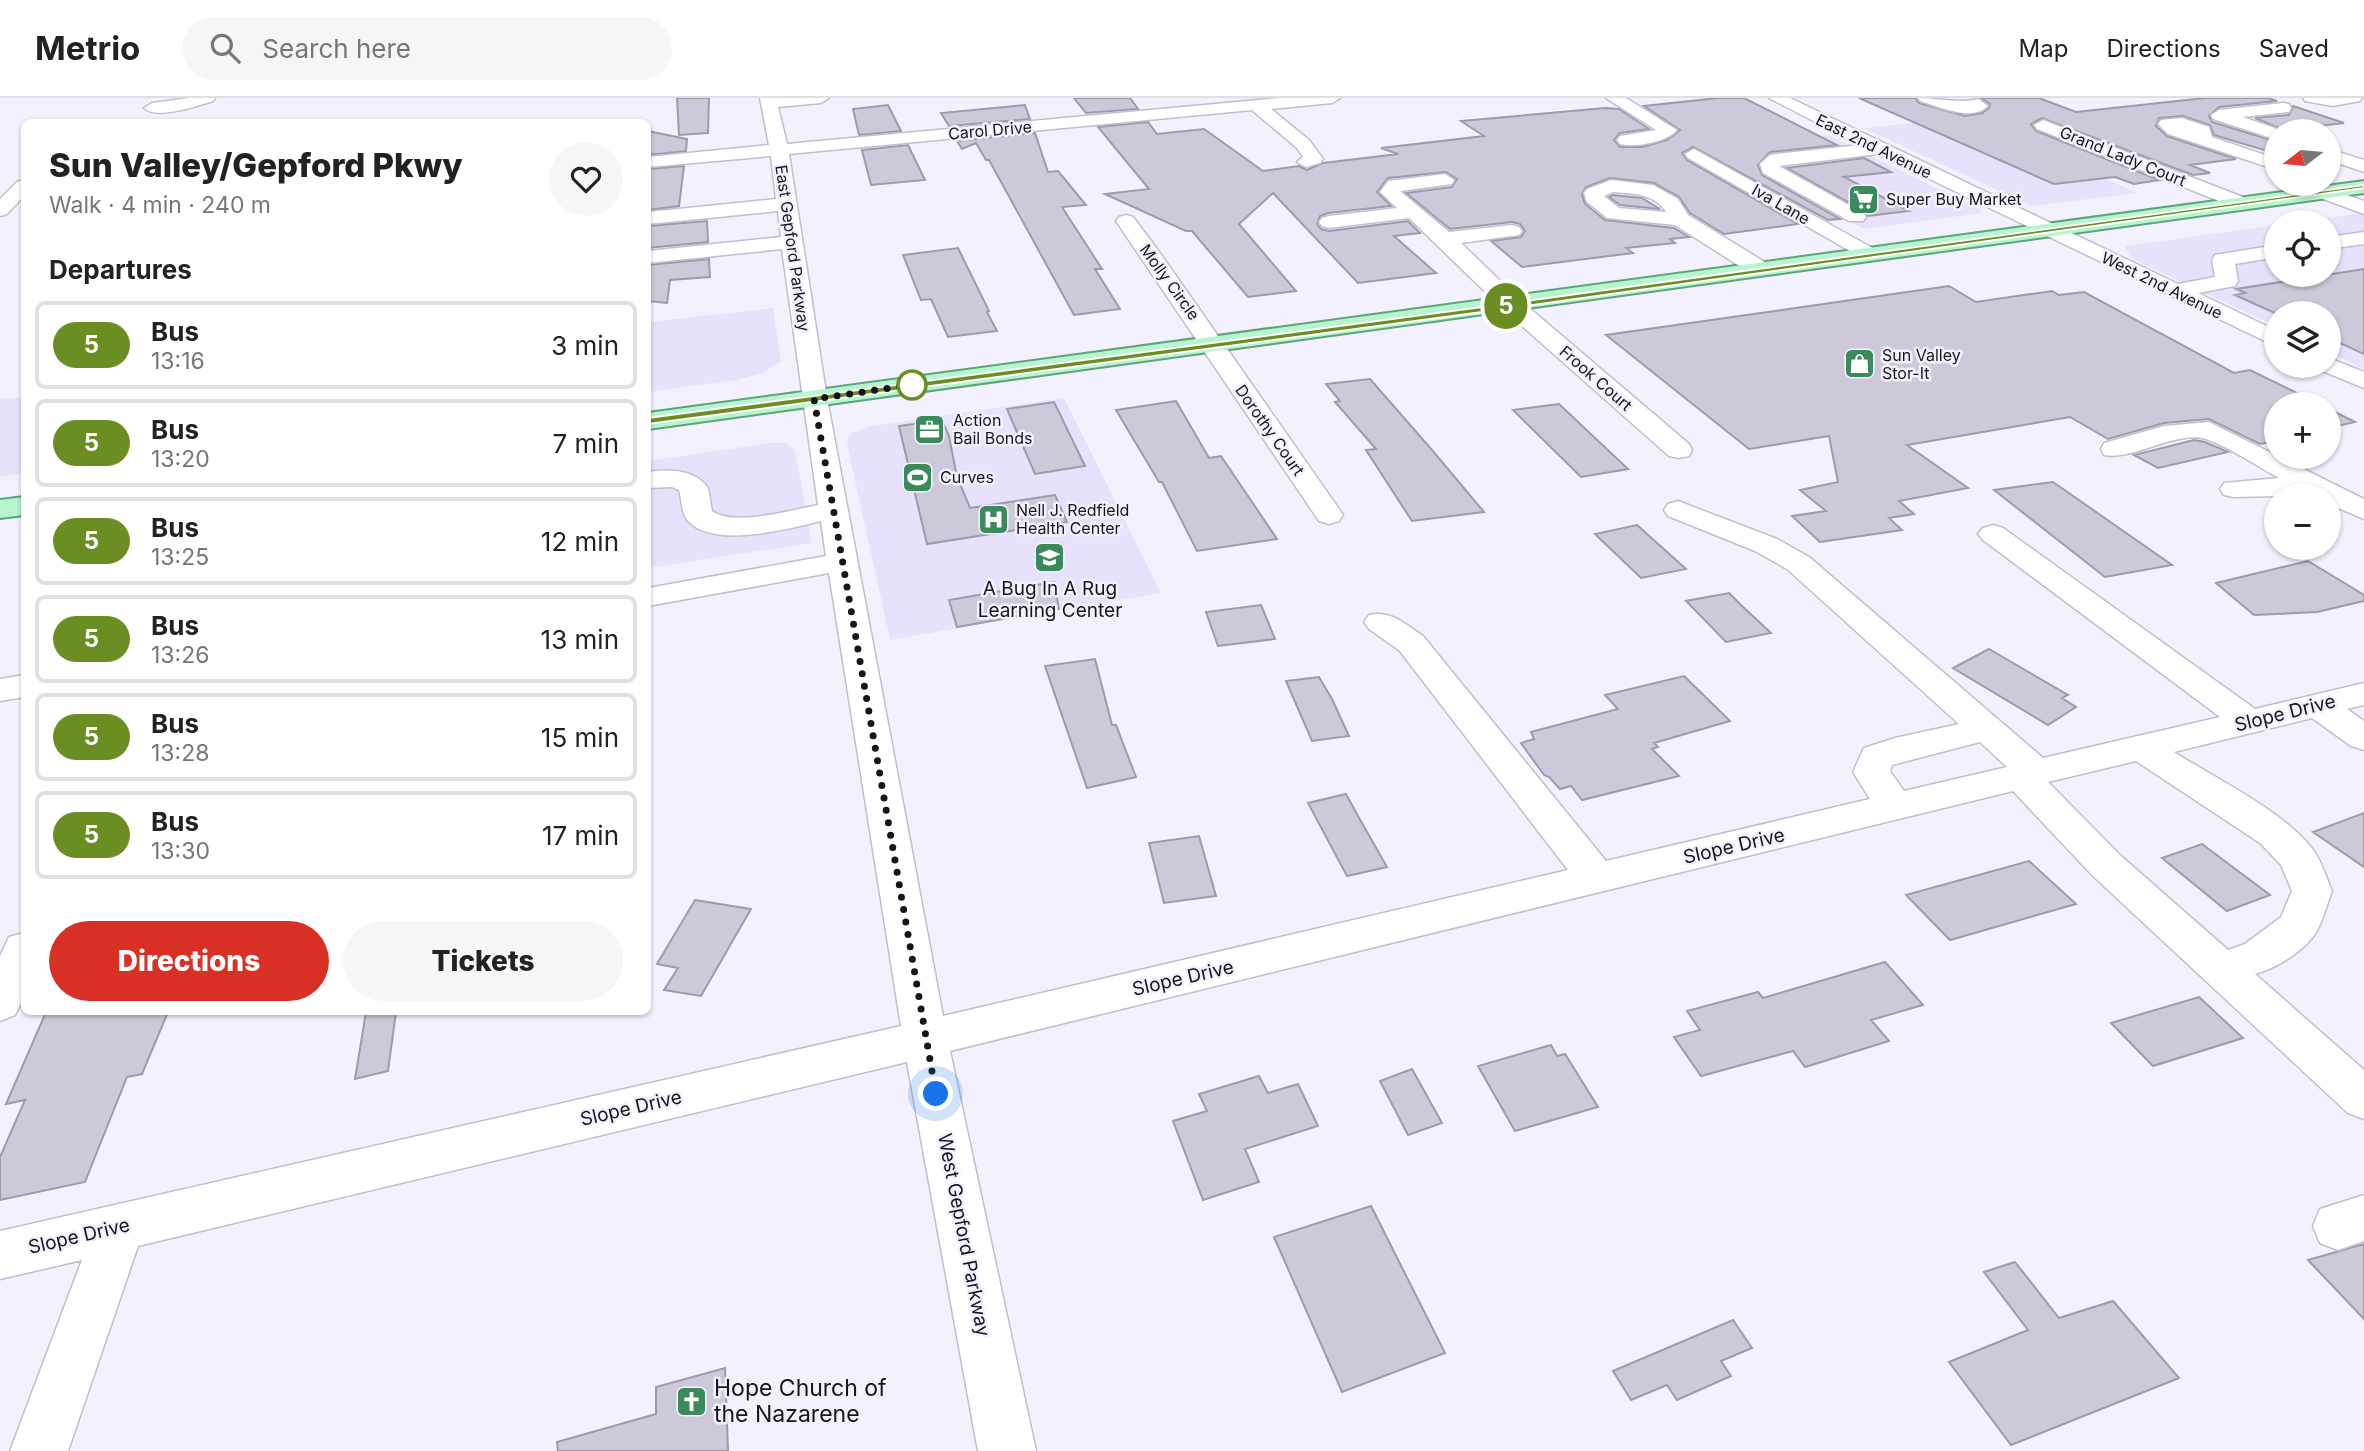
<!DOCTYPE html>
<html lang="en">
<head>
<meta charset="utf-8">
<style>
  body { margin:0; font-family:Inter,sans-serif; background:#f6f6f6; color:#222; height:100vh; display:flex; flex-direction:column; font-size:26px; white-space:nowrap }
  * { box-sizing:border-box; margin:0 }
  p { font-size:23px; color:#767676 }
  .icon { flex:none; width:38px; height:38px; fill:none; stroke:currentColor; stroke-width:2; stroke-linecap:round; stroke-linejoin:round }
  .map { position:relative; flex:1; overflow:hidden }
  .details { position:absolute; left:21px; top:21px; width:630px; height:896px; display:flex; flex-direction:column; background:#fff; border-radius:10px; box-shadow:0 2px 5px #0004 }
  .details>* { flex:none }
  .badge { padding:0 14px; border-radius:23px; font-size:24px; line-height:46px }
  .needle { width:46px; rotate:254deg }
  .tools { position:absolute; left:2264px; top:21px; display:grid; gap:14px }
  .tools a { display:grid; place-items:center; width:77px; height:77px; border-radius:50%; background:#fff; box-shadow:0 2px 5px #0004; font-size:35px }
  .you { position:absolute; width:35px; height:35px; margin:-18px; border:5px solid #fff; border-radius:50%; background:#1a73e8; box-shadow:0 0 0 10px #1a73e833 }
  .map>.badge { position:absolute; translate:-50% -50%; box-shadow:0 0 0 4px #fff }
  h2 { padding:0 28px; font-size:26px; line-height:63px }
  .round { display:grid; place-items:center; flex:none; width:74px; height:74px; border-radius:37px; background:#f6f6f6 }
  .head { display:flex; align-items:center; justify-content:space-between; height:119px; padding:0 28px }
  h1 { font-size:33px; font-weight:800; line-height:52px }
  .primary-button { display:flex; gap:14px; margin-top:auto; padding:14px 28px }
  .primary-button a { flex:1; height:80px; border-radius:42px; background:#d93025; color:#fff; font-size:28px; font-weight:800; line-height:80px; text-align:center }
  .primary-button a+a { background:#f6f6f6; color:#222 }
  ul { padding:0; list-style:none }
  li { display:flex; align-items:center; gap:21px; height:88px; margin:0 14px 10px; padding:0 14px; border:4px solid #e0e0e0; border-radius:10px }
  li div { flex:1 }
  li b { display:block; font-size:26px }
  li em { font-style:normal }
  li .badge { min-width:77px; font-weight:700; text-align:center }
  header { display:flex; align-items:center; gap:42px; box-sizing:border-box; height:98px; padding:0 35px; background:#fff; border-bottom:2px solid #e0e0e0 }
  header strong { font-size:33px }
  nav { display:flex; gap:38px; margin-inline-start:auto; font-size:24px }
  .search { width:490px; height:63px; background:#f6f6f6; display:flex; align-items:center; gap:18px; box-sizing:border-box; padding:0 24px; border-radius:38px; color:#767676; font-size:26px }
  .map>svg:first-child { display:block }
</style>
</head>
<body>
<header>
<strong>Metrio</strong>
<div class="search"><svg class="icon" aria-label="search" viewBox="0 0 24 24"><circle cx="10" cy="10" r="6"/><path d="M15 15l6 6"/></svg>Search here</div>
<nav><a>Map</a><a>Directions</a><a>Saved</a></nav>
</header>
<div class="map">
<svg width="2364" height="1353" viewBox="0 0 2364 1353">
  <rect width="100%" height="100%" fill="#f4f1ff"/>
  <path fill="#e8e1fb" d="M1962,20L2138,95L2031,108L1864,30Z
    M1828,37L1979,111L1981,115L1864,131L1714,49Z
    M2364,115V271L2329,254V215H2277V229L2134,162L2125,152L2126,148L2277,127V177H2329V124H2299Z
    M773,210L781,263L763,275L737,282L648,294V224Z
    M24,299V375L0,379V301Z
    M1064,300L1161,495L890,542L847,346L850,335L872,328Z
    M771,345H786L795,352L812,445L648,470V363Z"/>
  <path fill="#cec9da" stroke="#9f9aab" stroke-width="2" d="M677,0H709L708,35L679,37Z
    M1074,0H1130L1138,11L1086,15Z
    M1718,0H1744L1837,47L1770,54L1758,67L1762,77L1840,121L1828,122L1693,49L1682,55L1687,62L1798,126L1724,136L1690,115L1679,99L1654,85L1610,80L1586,89L1582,96L1585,106L1605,122L1674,130L1689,139L1670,141L1675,145L1626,150L1633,155L1522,169L1491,143L1521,139L1525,133L1520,126L1512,124L1450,131L1406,95L1452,89L1457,81L1446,74L1388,80L1377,94L1391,108L1328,115L1320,118L1317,126L1321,131L1329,133L1408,123L1420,135L1394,138L1436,175L1358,185L1273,95L1239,126L1296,193L1248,199L1192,133H1186L1105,96L1149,91L1098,29L1148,24L1157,36L1204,31L1263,73L1299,68L1307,72L1323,65L1398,56L1381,50L1484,38L1461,23L1605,10L1619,11L1649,31L1620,35L1614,42L1620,49H1642L1667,42L1680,32L1644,8Z
    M1859,0H1915L1919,5L1965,18L1982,15L1989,10L1990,6L1981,0H2039L2076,14L2205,0H2268L2277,3L2219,9L2209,18L2212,24L2277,44V56L2214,37L2210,27L2183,18L2159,20L2156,28L2167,38L2236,61L2190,67L2210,75L2193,77L2042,20L2031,26L2036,33L2159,82L2134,86L2115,79L2054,86Z
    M888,7L901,33L859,37L853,11Z
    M1025,7L1030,21L949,28L941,15Z
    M2293,8L2344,25L2302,30L2310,33H2286L2255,20L2289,17Z
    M648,33L687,41L686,53L648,57Z
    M1035,35L1048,74L1058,73L1086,107L1062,109L1102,171H1095L1120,211L1074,217L989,62H986L976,45L962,51L957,43Z
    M908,47L925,82L871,87L862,52Z
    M1864,60L1891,74L1844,79L1909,113L1868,118L1864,113L1787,70Z
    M684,68L679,108L648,112V71Z
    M1613,97L1642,100L1660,111L1620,107L1609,99Z
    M707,123L708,144L648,150V128Z
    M958,150L989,213L987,214L997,233L948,239L931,201L921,202L903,157Z
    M709,161L710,179L670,182L667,205L648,203V167Z
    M2364,171V256L2329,240V215L2277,216L2235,197L2245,195L2236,191Z
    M1949,188L1976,204L2052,193L2059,197L2084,194L2234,275L2250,272L2319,306H2277V343L2260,346L2209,321L2164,325L2108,341L2070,319L1907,347L1968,390L1899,403L1914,416L1889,420L1902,432L1820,444L1792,418L1826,413L1800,392L1838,384L1829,338L1749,351L1606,237Z
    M1370,281L1432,352L1484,414L1412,423L1366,352L1376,351L1335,304L1340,303L1326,286Z
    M1176,303L1209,360L1221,358L1277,441L1197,453L1162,384H1159L1116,312Z
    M1054,304L1085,368L1035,376L1007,311Z
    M1559,306L1628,371L1581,379L1513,312Z
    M2329,311L2355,324L2329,330Z
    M942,322L949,338L957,379L970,410L1055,397L1067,424L927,446L899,328Z
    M2194,342L2205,344L2228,354L2158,370L2134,357Z
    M2053,384L2172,467L2105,479L1994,392Z
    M1637,427L1686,471L1641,480L1595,436Z
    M2308,463L2364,497V503L2317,514L2254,517L2216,485Z
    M1054,484L1059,511L957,529L949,502Z
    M1729,495L1742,508L1771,535L1726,544L1686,503Z
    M1261,507L1275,541L1218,548L1206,514Z
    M1989,551L2068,597L2062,600L2076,609L2048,627L1953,570Z
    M1095,561L1112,627H1116L1136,679L1087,690L1045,568Z
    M1684,578L1730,623L1654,645L1658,649L1652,651L1679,678L1582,702L1571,688L1560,691L1549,679L1544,677L1521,645L1534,641L1531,634L1618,611L1605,597Z
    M1319,579L1332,601L1349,638L1312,643L1286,583Z
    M1346,696L1358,718L1387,769L1347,778L1308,705Z
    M2364,715V769L2313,734Z
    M1199,738L1216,798L1164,805L1149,745Z
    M2202,746L2270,797L2227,813L2162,760Z
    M2029,763L2076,806L1950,842L1906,797Z
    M695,802L751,811L701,898L664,892L678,870L657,866Z
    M1885,864L1923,907L1871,922L1889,943L1805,969L1793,953L1701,978L1674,939L1700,932L1687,913L1758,894L1763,900Z
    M2199,899L2243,940L2153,968L2111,925Z
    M46,914H168L142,976L127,979L85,1084L0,1102V1059L25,1002L6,1006Z
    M366,914H396L388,973L355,981Z
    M1551,947L1557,958L1565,956L1598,1009L1515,1033L1478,968Z
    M1412,971L1442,1025L1408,1037L1380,983Z
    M1259,978L1268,995L1298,986L1318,1028L1245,1051L1259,1084L1203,1102L1173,1023L1207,1013L1199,996Z
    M1371,1108L1445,1255L1342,1294L1274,1139Z
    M2364,1146V1221L2308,1162Z
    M2015,1164L2059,1220L2113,1203L2179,1280L2011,1347L1949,1264L2028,1232L1984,1174Z
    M1733,1222L1752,1250L1721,1263L1731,1278L1677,1302L1667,1287L1631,1302L1613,1273Z
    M725,1270L728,1353H558L557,1344L656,1316V1289Z"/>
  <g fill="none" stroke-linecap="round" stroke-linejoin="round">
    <defs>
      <path id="minor" d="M189,0H215L213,3C197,8 156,22 144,10L152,5Z
        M760,0H829L821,5L778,9L787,46L1279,0H1340L1332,5L1271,11L1309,42L1323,61L1320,65L1306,69L1297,64L1303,59L1297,50L1252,12L789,56L827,301L943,918L1568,772L1399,552L1369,531L1364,524L1369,517C1391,512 1405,526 1423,538L1606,763L1870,701L1853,674L1864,650L1895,640L1959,626L1787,471L1755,453L1668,418L1664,412L1668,406L1678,403L1777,441L1809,459L2043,660L2220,619L1983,442L1978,436L1983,430L1993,427L2003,430L2255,611L2364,585V607L2347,611L2364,623V652L2351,648L2312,620L2174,654C2215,680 2281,712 2311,749C2321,761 2326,779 2332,793C2326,808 2322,828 2312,840C2298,857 2275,870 2255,876L2364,972V1021L2348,1015L2093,778L2013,693L950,953L1036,1353H978L907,964L138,1148L68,1353H10L82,1162L0,1181V1133L901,928L829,475L648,508V490L826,458L821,423C788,431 714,451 688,423C681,414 682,402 679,392L672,389L648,390V374C668,371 695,371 708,390L712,413C733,429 792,412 818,407L782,151L648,165V153L781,139L778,113L648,126V114L776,101L771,58L648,69V59L769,47ZM1980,644L2007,669L1904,693L1890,673L1892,667ZM2136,663L2260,745L2281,767L2292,793L2281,819L2245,846L2228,852L2121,758L2048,684Z
        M1606,0H1626L1677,32C1667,44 1635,50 1620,46L1617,42L1620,38L1656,32Z
        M1769,0H1790L2178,186L2215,179L2212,162L2215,157L2277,147V159L2235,166L2238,183L2235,188L2198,195L2277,233V249L1878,56L1779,68L1863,115L1866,119L1863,123H1849L1763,75L1760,66L1770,57L1776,56L1860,47Z
        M1918,0C1939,0 1959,6 1978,1L1988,8C1972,24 1939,9 1920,3Z
        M2303,0H2362L2360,3L2333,8L2305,3Z
        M2283,5L2289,6L2291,10L2289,14L2243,19L2283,33H2277V42L2213,21L2211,17L2219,12Z
        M2182,20L2209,29L2212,39L2277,61V72L2168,36L2158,26L2161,22Z
        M2043,22L2248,101L2251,105L2248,109H2234L2037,31L2034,27Z
        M1694,51L1876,152L1880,156L1876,160H1862L1688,60L1685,56Z
        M2329,51L2364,62V74L2329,62Z
        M1445,76L1454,82L1452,86L1400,93L1449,134L1512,127L1519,129L1522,133L1519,137L1461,145L1520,202L1689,346L1692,352L1689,358L1679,360L1669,358L1504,212L1409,120L1329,130L1322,128L1319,124L1322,120L1329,118L1397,110L1380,94L1388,83Z
        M24,82V98L7,116L0,118V101L17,84Z
        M1611,82L1653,87L1678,101L1688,117L1768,166L1771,171L1768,176H1752L1675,127L1607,120L1587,104L1584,95L1587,91ZM1613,94C1631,95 1656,96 1666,114L1619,110L1604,98Z
        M2322,88L2364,103V116L2315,98L2312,94L2315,90Z
        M1126,117L1133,119L1160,155L1339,411L1343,417L1339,423L1329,426L1319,423L1116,123L1119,119Z
        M2364,134V146L2329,151V139Z
        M2329,260L2364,274V290L2320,272L2317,268H2329Z
        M2209,324L2364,401V421L2329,406V397L2234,399L2224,397L2220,391L2224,385L2279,380C2258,369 2230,349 2206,341C2177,332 2132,363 2104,357L2101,351L2104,345L2164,328Z
        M24,577V599L0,603V581Z
        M24,835V899L15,917L0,923V858L9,839Z
        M2364,1097V1143L2338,1152L2320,1145L2313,1128L2320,1111Z"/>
      <path id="major" d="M2364,83V95L648,331V315Z
        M24,399V417L0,420V402Z"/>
    </defs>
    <use href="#minor" stroke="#c2bdcf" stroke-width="3"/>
    <use href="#major" stroke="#5fa37a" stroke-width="4"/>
    <use href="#minor" fill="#fff" fill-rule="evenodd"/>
    <use href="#major" fill="#b6f5ce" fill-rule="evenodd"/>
  </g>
  <path fill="#6b8e23" stroke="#fff" stroke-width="2" d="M2364,87V90L1512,210L648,326L643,323L648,320L1512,205Z"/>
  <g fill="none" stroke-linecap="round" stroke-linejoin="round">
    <path stroke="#16151b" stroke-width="7" stroke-dasharray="0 12.6" d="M912,287L814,301L936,996"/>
  </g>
  <defs>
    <symbol id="supermarket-square" viewBox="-11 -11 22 22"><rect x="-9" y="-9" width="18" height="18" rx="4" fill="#3b8a5b" stroke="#f4f1ff"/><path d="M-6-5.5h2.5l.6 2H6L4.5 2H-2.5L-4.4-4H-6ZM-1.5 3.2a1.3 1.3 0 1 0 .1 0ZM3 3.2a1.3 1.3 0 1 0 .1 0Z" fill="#fff"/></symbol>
    <symbol id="shop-square" viewBox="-11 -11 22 22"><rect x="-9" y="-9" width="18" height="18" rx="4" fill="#3b8a5b" stroke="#f4f1ff"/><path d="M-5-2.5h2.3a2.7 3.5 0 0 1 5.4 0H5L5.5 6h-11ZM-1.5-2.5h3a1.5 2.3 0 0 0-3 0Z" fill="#fff"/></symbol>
    <symbol id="office-square" viewBox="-11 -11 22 22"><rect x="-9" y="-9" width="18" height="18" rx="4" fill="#3b8a5b" stroke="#f4f1ff"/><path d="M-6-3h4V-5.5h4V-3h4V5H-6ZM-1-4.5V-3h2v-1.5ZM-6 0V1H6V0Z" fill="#fff"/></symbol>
    <symbol id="stadium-square" viewBox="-11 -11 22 22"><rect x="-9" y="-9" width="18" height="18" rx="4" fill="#3b8a5b" stroke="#f4f1ff"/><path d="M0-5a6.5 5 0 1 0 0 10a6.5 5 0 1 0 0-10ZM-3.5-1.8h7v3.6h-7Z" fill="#fff"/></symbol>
    <symbol id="hospital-square" viewBox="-11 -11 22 22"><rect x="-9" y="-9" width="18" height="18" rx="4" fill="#3b8a5b" stroke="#f4f1ff"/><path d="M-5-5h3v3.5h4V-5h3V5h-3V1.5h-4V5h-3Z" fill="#fff"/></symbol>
    <symbol id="school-square" viewBox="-11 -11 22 22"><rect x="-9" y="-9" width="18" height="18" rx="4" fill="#3b8a5b" stroke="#f4f1ff"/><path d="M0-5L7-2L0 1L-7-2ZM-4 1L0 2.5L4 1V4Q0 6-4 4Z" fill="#fff"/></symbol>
    <symbol id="church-square" viewBox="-11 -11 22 22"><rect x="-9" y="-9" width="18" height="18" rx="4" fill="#3b8a5b" stroke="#f4f1ff"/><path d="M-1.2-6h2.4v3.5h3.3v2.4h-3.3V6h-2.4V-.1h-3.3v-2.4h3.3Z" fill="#fff"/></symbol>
  </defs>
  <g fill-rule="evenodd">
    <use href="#supermarket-square" x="1846" y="84" width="35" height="35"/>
    <use href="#shop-square" x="1842" y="248" width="35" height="35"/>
    <use href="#office-square" x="912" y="314" width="35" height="35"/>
    <use href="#stadium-square" x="900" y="362" width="35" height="35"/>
    <use href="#hospital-square" x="976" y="404" width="35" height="35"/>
    <use href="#school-square" x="1032" y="442" width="35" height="35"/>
    <use href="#church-square" x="674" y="1286" width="35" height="35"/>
  </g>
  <circle fill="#fff" stroke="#6b8e23" stroke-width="3.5" cx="912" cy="287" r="14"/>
  <g text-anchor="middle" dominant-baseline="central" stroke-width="5" stroke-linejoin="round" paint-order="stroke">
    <g font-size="16" fill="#16151b" stroke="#f4f1ff">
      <text transform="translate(990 32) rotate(-5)">Carol Drive</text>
      <text transform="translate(1874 48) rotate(26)">East 2nd Avenue</text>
      <text transform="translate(2123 58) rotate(22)">Grand Lady Court</text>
      <text transform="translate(1781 106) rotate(30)">Iva Lane</text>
      <text transform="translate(793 150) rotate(82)">East Gepford Parkway</text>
      <text transform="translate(1170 184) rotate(54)">Molly Circle</text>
      <text transform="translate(2162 187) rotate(26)">West 2nd Avenue</text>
      <text transform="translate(1596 280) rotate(41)">Frook Court</text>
      <text transform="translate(1270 332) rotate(55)">Dorothy Court</text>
    </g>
    <g font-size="16" fill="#16151b" stroke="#f4f1ff" text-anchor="start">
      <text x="1886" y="101">Super Buy Market</text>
      <text x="1882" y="257">Sun Valley<tspan x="1882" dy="18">Stor-It</tspan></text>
      <text x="953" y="322">Action<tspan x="953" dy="18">Bail Bonds</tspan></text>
      <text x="940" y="379">Curves</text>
      <text x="1016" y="412">Nell J. Redfield<tspan x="1016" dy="18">Health Center</tspan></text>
    </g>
    <g font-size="19" fill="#16151b" stroke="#f4f1ff">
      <text x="1050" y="490">A Bug In A Rug<tspan x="1050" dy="22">Learning Center</tspan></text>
    </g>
    <g font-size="19" fill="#16151b" stroke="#f4f1ff">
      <text transform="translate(2285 615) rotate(-14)">Slope Drive</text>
      <text transform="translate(1734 748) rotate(-13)">Slope Drive</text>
      <text transform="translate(1183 880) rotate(-13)">Slope Drive</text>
      <text transform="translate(631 1010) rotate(-13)">Slope Drive</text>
      <text transform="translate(964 1137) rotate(79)">West Gepford Parkway</text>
      <text transform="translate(79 1138) rotate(-13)">Slope Drive</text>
    </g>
    <g font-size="23" fill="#16151b" stroke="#f4f1ff" text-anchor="start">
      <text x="714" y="1290">Hope Church of<tspan x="714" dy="26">the Nazarene</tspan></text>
    </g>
  </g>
</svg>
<div class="tools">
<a><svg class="needle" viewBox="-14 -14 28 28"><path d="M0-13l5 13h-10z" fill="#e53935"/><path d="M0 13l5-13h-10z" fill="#767676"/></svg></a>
<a><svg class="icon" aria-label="locate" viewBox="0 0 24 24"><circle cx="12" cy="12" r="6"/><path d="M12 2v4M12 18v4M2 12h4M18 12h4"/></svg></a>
<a><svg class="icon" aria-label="layers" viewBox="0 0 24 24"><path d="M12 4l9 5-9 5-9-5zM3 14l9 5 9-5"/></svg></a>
<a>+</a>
<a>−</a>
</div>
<div class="you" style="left:936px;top:996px"></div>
<b class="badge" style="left:1506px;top:208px;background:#6b8e23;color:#fff">5</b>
<section class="details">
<div class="head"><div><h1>Sun Valley/Gepford Pkwy</h1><p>Walk · 4 min · 240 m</p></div><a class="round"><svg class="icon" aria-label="heart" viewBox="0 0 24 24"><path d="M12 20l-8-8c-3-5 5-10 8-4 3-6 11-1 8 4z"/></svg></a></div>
<h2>Departures</h2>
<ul>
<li><span class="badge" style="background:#6b8e23;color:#fff">5</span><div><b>Bus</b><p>13:16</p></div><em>3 min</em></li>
<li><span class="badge" style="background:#6b8e23;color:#fff">5</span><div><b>Bus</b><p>13:20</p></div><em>7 min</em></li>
<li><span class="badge" style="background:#6b8e23;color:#fff">5</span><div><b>Bus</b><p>13:25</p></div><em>12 min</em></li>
<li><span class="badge" style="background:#6b8e23;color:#fff">5</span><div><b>Bus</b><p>13:26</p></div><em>13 min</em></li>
<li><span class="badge" style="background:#6b8e23;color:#fff">5</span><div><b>Bus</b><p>13:28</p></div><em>15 min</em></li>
<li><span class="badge" style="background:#6b8e23;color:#fff">5</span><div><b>Bus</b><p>13:30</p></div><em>17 min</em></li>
</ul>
<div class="primary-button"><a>Directions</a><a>Tickets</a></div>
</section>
</div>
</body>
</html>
